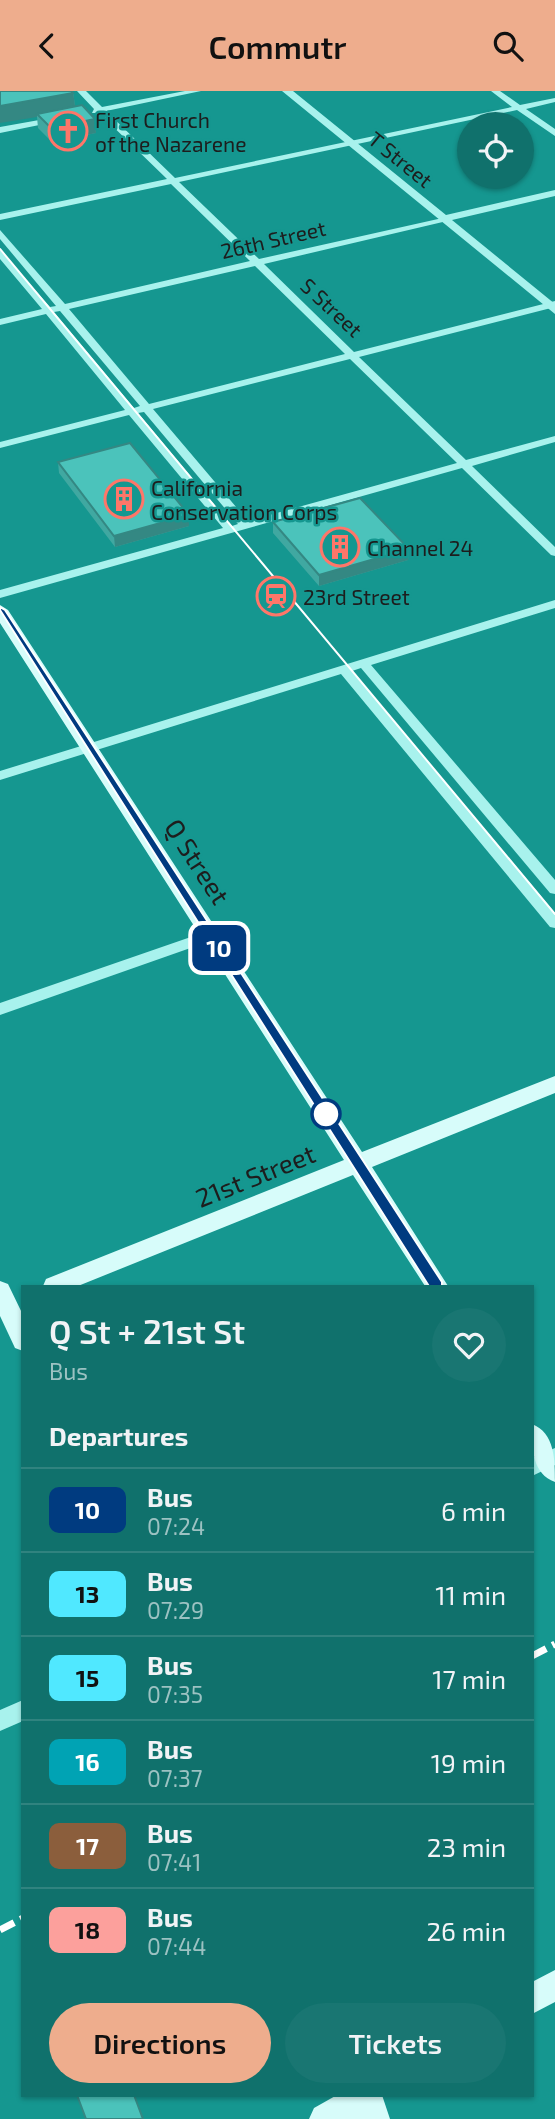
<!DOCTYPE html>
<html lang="en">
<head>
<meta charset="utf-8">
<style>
  body { margin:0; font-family:"Exo 2",sans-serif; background:#197672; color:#f1f3f6; height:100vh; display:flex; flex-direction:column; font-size:26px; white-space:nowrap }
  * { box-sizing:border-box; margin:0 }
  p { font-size:23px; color:#9cc2c2 }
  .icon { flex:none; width:38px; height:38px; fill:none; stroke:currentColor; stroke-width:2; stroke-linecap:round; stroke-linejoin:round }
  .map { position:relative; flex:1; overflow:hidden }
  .sheet { position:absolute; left:21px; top:1194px; width:513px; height:812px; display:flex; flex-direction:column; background:#10716c; border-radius:0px; box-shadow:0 2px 5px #0004 }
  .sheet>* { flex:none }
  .badge { padding:0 14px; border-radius:10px; font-size:24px; line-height:46px }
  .tools { position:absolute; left:457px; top:21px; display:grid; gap:14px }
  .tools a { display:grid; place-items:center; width:77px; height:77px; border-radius:50%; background:#10716c; box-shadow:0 2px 5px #0004; font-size:35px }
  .map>.badge { position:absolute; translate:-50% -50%; box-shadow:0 0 0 4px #fff }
  h2 { padding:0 28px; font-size:26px; line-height:63px }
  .round { display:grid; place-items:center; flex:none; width:74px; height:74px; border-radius:37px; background:#197672 }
  .head { display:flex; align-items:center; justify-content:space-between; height:119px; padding:0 28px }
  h1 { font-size:33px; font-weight:600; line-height:52px }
  .primary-button { display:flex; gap:14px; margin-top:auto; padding:14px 28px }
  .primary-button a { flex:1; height:80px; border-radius:42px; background:#eead8d; color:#111; font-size:28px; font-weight:600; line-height:80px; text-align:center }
  .primary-button a+a { background:#197672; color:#f1f3f6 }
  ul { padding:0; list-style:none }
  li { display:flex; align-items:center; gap:21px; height:84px; padding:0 28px; border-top:2px solid #30837f }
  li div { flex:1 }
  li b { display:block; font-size:26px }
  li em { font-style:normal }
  li .badge { min-width:77px; font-weight:700; text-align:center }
  header { display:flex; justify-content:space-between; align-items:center; height:91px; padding:0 28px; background:#eead8d; color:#111; font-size:32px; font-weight:600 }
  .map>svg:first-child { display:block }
</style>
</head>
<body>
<header><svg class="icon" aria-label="back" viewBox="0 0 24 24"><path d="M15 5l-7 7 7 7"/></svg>Commutr<svg class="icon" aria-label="search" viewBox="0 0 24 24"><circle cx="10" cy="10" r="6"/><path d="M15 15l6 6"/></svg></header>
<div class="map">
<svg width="555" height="2028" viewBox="0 0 555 2028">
  <rect width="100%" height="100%" fill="#159790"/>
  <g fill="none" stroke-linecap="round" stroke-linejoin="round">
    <path fill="#a8f2ed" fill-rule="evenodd" d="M77,0H86L102,16L185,0H201L106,20L175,87L512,16L491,0H500L520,14L555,7V11L526,18L555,38V45L517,19L179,91L259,168L447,126V130L264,173L354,261L555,210V216L359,266L466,369L555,345V351L472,375L555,456V465L551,464L462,377L0,507V499L223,437L129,324L0,357V351L125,319L46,223L0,234V228L42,218L0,168V159L50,216L56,215L0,148V139L65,213L250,170L171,93L0,129V123L167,88L99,22H92L94,18ZM255,175L345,263L149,313L69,218ZM60,220L140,315L134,317L54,221ZM350,268L457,372L248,430L153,318ZM144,321L238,433L232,435L138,322Z
      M56,26L60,28L59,30L0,42V36Z
      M555,509V517L371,574L555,789V803L550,802L361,577L352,580L555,822V837L550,836L341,583L0,689V680Z
      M211,839L218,844L216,848L0,924V912Z
      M555,1357V1374L532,1385V1367Z
      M23,1609V1630L0,1640V1619Z"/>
    <path fill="#a8f2ed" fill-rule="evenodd" d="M282,0H293L446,124L555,99V105L452,129L555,213V223Z"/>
    <path fill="#d7fcfa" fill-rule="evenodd" d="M0,514L8,519L362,1061L555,985V1002L372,1076L448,1195H425L353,1084L78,1195H43L46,1188L344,1069L0,532Z
      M0,1190L8,1193L23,1224V1260L15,1257L0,1225Z
      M532,1333C555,1342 555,1369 555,1391C531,1382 532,1355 532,1333Z
      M555,1879V1911L532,1923V1891Z
      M337,2004H382L390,2028H309L314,2017Z"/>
    <path stroke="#fff" stroke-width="2" d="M0,158L555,823"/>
    <path stroke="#fff" stroke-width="7" stroke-dasharray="16 7" stroke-linecap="butt" d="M532,1565L555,1553
      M0,1839L23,1827"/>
  </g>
  <path fill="#40a8a1" d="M0,0H73L75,15L95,28L96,42L52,51L38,37L37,26Z
    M58,371L189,424V435L115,456L59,382Z
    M273,431L409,458L408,469L319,495L273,442Z"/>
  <path fill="#348883" d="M70,0H73L75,15L37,23V26L0,32V15Z
    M95,28L96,42L52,51L51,37Z
    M189,424V435L115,456L114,445Z
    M409,458L408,469L319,495V484Z"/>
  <path fill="#4bc3bb" stroke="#348883" stroke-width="2" d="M0,0H71L73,2L0,15Z
    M82,14L95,28L51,37L37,23Z
    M130,352L189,424L114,445L58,371Z
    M360,407L409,458L319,484L273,431Z
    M77,2004H134L143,2028H86Z"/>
  <path fill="#003b80" stroke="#fff" stroke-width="2" d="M0,516L5,519L442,1191V1200H432L0,519Z"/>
  <defs>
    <symbol id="church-ring" viewBox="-11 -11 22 22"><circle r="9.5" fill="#159790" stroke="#ff7669" stroke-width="1.5"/><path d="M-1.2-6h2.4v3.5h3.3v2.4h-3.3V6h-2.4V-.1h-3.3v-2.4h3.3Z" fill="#ff7669"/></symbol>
    <symbol id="building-ring" viewBox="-11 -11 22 22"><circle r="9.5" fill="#159790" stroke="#ff7669" stroke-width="1.5"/><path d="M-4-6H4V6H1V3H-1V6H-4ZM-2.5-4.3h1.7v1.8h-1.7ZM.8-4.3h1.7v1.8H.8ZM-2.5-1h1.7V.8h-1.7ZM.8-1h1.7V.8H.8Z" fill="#ff7669"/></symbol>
    <symbol id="station-ring" viewBox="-11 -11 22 22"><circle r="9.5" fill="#159790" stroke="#ff7669" stroke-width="1.5"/><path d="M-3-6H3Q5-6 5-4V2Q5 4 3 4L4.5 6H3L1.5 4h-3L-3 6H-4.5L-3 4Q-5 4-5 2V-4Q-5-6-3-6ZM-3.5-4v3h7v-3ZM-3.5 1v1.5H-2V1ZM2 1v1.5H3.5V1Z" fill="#ff7669"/></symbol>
  </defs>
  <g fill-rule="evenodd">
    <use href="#church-ring" x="46" y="18" width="44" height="44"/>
    <use href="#building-ring" x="102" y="386" width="44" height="44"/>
    <use href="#building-ring" x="318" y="434" width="44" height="44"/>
    <use href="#station-ring" x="254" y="483" width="44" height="44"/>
  </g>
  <circle fill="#fff" stroke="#003b80" stroke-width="3.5" cx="326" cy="1023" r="14"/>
  <g text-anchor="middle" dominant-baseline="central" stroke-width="5" stroke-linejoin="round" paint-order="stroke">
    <g font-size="21" fill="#1d1d1d" stroke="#159790" text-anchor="start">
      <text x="95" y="28">First Church<tspan x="95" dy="24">of the Nazarene</tspan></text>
      <text x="151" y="396">California<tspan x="151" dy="24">Conservation Corps</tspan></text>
      <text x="367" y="456">Channel 24</text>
      <text x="303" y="505">23rd Street</text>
    </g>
    <g font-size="21" fill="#1d1d1d" stroke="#159790">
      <text transform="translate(401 68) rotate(39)">T Street</text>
      <text transform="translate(273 148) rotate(-13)">26th Street</text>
      <text transform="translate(332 216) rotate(43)">S Street</text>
    </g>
    <g font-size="26" fill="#1d1d1d" stroke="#159790">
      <text transform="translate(198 770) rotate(57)">Q Street</text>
      <text transform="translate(255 1084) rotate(-22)">21st Street</text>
    </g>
  </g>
</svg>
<div class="tools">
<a><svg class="icon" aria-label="locate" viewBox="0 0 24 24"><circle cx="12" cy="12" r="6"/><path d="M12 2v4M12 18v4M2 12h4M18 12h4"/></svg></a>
</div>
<b class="badge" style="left:219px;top:857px;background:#003b80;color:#fff">10</b>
<section class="sheet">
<div class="head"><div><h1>Q St + 21st St</h1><p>Bus</p></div><a class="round"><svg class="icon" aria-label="heart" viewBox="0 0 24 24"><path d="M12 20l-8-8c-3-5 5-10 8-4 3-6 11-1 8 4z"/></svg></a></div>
<h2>Departures</h2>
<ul>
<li><span class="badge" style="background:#003b80;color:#fff">10</span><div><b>Bus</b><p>07:24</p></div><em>6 min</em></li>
<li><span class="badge" style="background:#50e8ff;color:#111">13</span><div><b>Bus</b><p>07:29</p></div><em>11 min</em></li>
<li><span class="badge" style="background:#50e8ff;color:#111">15</span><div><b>Bus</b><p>07:35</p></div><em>17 min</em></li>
<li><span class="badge" style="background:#00a3b4;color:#fff">16</span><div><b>Bus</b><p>07:37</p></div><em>19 min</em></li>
<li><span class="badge" style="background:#8b5e3c;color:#fff">17</span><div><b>Bus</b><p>07:41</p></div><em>23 min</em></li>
<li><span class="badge" style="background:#fca09c;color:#111">18</span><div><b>Bus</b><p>07:44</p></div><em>26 min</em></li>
</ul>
<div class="primary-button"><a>Directions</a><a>Tickets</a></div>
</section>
</div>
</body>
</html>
